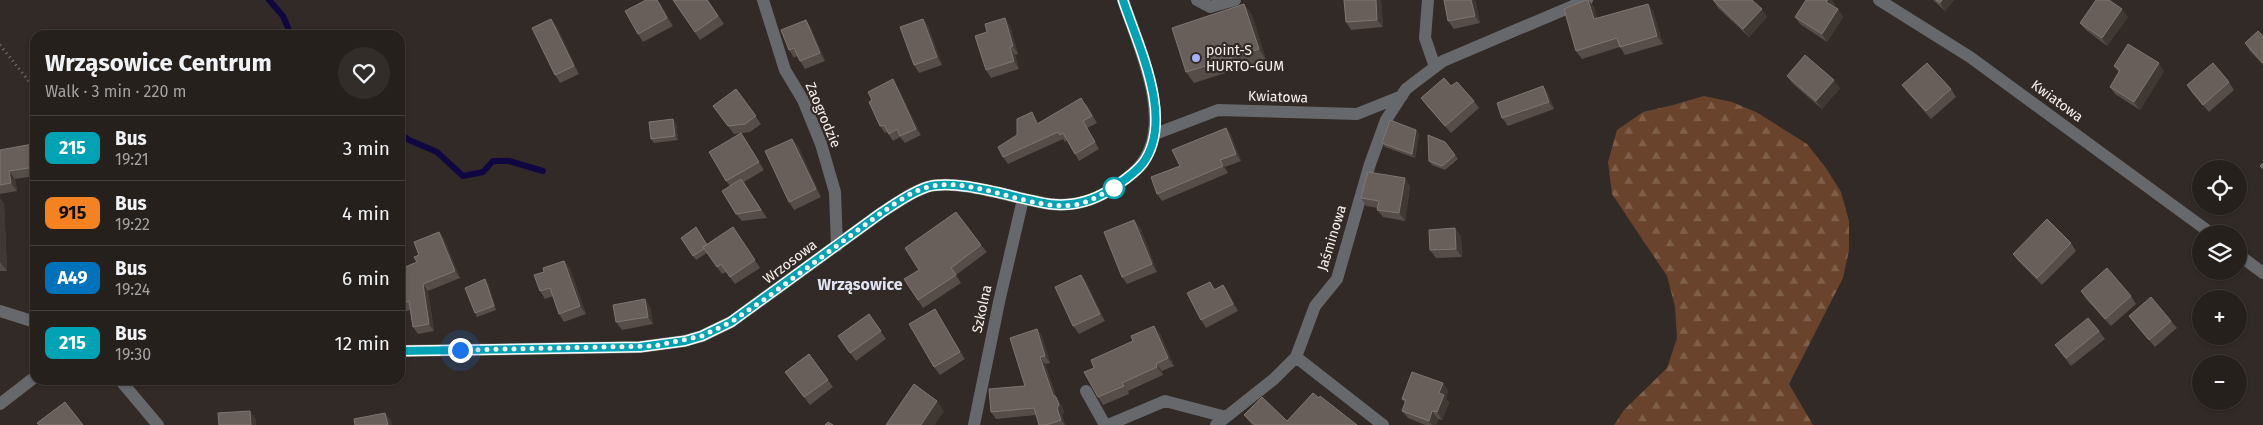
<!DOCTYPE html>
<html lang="en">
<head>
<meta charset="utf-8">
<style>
  body { margin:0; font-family:"Fira Sans",sans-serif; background:#322d29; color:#f1f3f6; height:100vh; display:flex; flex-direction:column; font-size:19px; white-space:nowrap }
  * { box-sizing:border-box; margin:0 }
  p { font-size:16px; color:#a4a3a3 }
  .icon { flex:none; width:28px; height:28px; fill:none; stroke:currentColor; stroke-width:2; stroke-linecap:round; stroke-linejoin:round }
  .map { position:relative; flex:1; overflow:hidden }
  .panel { position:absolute; left:30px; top:30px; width:375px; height:355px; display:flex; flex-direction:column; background:#26201c; border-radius:15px; box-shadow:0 1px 4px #0004,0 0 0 1px #423e3b }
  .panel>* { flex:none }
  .badge { padding:0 10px; border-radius:8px; font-size:18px; line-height:32px }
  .tools { position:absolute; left:2192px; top:160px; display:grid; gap:10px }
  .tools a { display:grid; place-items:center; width:55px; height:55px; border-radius:50%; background:#26201c; box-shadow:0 1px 4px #0004,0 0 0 1px #423e3b; font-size:25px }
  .you { position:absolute; width:25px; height:25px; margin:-12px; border:4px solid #fff; border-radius:50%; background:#1a73e8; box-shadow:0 0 0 8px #1a73e833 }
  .map>.badge { position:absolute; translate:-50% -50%; box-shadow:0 0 0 2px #fff }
  .round { display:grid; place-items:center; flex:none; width:52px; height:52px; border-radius:26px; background:#322d29 }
  .headline { display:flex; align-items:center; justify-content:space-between; height:85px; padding:0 15px }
  h1 { font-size:24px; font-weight:700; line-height:38px }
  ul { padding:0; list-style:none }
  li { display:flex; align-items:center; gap:15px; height:65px; padding:0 15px; border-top:1px solid #423e3b }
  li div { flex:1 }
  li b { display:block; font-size:19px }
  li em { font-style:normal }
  li .badge { min-width:55px; font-weight:700; text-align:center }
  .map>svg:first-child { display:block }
</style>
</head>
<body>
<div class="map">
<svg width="2263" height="425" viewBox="0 0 2263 425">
  <defs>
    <pattern id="forest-firs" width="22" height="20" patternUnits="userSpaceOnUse" patternTransform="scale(1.25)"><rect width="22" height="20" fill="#69432b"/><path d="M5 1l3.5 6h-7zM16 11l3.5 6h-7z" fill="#7f5f4a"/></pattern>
  </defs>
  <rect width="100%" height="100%" fill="#322a26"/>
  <path fill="url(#forest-firs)" d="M1704,96L1732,102L1758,113L1807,144L1826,168L1841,192L1849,221V250L1843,278L1789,384L1813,425H1614L1624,410L1667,368L1677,338L1675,307L1667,276L1612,194L1608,162L1617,130L1643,112L1673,105Z"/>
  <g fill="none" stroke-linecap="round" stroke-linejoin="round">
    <path stroke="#100742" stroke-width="6" d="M269,0L283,16L291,35
      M400,133L409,140L437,152L463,176L483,172L493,161H509L543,171"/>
    <path stroke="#7c7571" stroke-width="3" stroke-dasharray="1 4" stroke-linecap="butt" d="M0,45L35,89"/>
    <path stroke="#67686c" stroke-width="12" d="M763,0L785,70L803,100L821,144L835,192L837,246
      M1197,0L1210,7L1235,0
      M1428,0L1425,38L1435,67
      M1879,0L1970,57L2212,234
      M1155,134L1218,110L1357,114L1402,96
      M2239,255L2263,273
      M0,311L35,322
      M400,351L640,347L685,341L702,336L731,322L881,213C895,204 911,192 927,187C959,178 1015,199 1050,204C1075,207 1097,200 1117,185C1126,179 1136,172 1142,163C1174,120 1138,45 1123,0
      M1296,357L1383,425
      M120,380L158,425
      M1086,391L1105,425
      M0,404L35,377
      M974,425L999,302L1023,199
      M1108,425L1165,401L1226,417
      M1216,425L1274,379L1296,357L1315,306L1337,279L1370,164L1386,120L1406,89L1443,61L1587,0"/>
  </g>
  <path fill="#564d49" d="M673,0H708L724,24L700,40Z
    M1344,0H1381L1383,27L1351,30L1346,22Z
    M1475,0L1480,23L1454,29L1448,21Z
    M1589,0L1594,7L1597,18L1648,4L1653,11L1663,44L1625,55L1620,47L1582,59L1576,51Z
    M1713,0L1767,17L1749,37L1718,8Z
    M1806,0H1832L1835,5L1834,7L1838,9L1843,17L1827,42L1800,24L1795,17Z
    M1933,0H1954L1945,11Z
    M660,3L673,26L643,42L638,34Z
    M1244,4L1252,15L1266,60L1194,83L1186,72Z
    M2128,17L2107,46L2086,30L2080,23Z
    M551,19L557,27L579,74L560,83L555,75Z
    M923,19L928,26L942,65L919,73L914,65Z
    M806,20L811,28L825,61L805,69L800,61L797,56L794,58L789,50Z
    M1010,26L1018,54L1015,55L1019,69L991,78L986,70Z
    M2263,36V65L2250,51L2245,43Z
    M2114,66L2164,71L2140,110L2115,94L2110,87L2119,73Z
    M1787,76L1840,88L1822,109L1793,84Z
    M2229,82L2234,90L2209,112L2192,93L2187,85Z
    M1902,85L1951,89L1956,97L1931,119L1908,93Z
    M897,86L921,135L905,143L900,137L893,141L887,132L885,133L880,126Z
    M1451,86L1474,101L1479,108L1451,133L1427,106L1421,98Z
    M1543,86L1548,94L1554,109L1508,126L1502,118Z
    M736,89L761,124L750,132L734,134L713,106Z
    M1086,104L1097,123L1087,128L1099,149L1079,161L1067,140L1065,142L1063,139L1008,164L1003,157L1017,135L1036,119L1038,123Z
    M676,123L678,140L654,143L651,139Z
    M1226,128L1231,135L1241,161L1225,167L1228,173L1162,201L1157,194L1180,166Z
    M1416,130L1419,134L1415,158L1385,147L1382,143Z
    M741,133L764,170L744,182L767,218L742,221L736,214L730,186L726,181Z
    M1445,142L1458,159L1445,170L1432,165L1429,161Z
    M798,146L821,197L794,210L789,202Z
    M35,148V176L15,179L17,191L0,194V150Z
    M1410,186L1405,221L1383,217L1377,210L1378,208L1366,206L1361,198Z
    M0,198L4,204L7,271H0Z
    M733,227L760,268L735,284L726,272L722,274L707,253L696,260L681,238L707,244Z
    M1140,227L1157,272L1127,284L1122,277Z
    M439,232L444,239L460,278L428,291L434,331L418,334L413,327L410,310L400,314V269L417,262Z
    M1461,236L1462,257L1436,258L1430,250Z
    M2071,243L2076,251L2042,285L2018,261L2013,254Z
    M981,245L987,252L956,275L961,283L923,308L904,279Z
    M564,261L570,269L586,314L564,322L559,314L553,296L545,299L540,291Z
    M1081,275L1086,282L1105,321L1079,334L1073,326Z
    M1210,282L1215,289L1223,285L1229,293L1238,311L1206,328L1201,320Z
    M488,283L496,310L477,317L475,313Z
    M2081,291L2131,296L2136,304L2111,326L2086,299Z
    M645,299L650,307L653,324L622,330L616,322Z
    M869,314L886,339L856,361L838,336Z
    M2129,316L2171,321L2177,328L2155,347L2135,324Z
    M940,317L965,359L940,375L934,367Z
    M1037,329L1042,336L1050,363L1045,364L1056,397L1061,404L1064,412L1062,415L1065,425H1039L1036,415L996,419L991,412L1025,386Z
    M2099,331L2105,339L2071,366L2055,345Z
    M1160,334L1174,366L1162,371L1163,375L1128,391L1129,394L1103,405L1098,397L1094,368Z
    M809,354L833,387L810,405L785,372Z
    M1443,383L1448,391L1446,398L1449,403L1442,420L1438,419L1436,425H1425L1408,418L1402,411L1405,403L1402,399Z
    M1244,415L1287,421L1357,425H1252Z"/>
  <path fill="#403833" d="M657,0L660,3L673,26L667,18Z
    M1376,0H1381L1383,27L1377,20Z
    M1471,0H1475L1480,23L1475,16Z
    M1588,0L1594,7L1600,27L1594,19Z
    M1828,0H1832L1835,5L1832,10L1826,2Z
    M1942,0H1954L1945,11L1940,3Z
    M1244,4L1252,15L1266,60L1259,49Z
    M1648,4L1653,11L1663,44L1657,36Z
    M1762,9L1767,17L1749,37L1743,29Z
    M1838,9L1843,17L1827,42L1822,34Z
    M2122,9L2128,17L2107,46L2102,38Z
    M1005,18L1010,26L1018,54L1013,46Z
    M551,19L557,27L579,74L574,66Z
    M923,19L928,26L942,65L937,57Z
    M806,20L811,28L825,61L820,53Z
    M1010,47L1015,55L1019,69L1014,61Z
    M2159,63L2164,71L2140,110L2134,102Z
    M893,79L897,86L921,135L916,129Z
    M1834,80L1840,88L1822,109L1816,101Z
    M1543,86L1548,94L1554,109L1549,102Z
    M1032,112L1036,119L1042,131L1037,124Z
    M673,119L676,123L678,140L675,136Z
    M1226,128L1231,135L1241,161L1236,154Z
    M1416,130L1419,134L1415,158L1412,154Z
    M741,133L747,141L764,170L759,162Z
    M792,139L798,146L821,197L816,189Z
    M1220,160L1225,167L1228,173L1223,166Z
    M9,171L15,179L17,191L11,183Z
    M1405,178L1410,186L1405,221L1399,213Z
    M0,198L4,204L7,271L0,262Z
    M1134,220L1140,227L1157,272L1152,264Z
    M1455,228L1461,236L1462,257L1456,249Z
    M439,232L444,239L460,278L455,271Z
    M564,261L570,269L586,314L580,306Z
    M1081,275L1086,282L1105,321L1100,314Z
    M485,279L488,283L496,310L494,306Z
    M423,284L428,291L434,331L429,324Z
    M1223,285L1229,293L1238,311L1233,304Z
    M645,299L650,307L653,324L648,317Z
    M935,309L940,317L965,359L960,352Z
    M1154,326L1160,334L1174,366L1168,358Z
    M1037,329L1042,336L1050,363L1045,356Z
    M1040,357L1045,364L1057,402L1053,395Z
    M1156,364L1162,371L1163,375L1157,367Z
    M1443,383L1448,391L1446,398L1449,403L1442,420L1437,412L1439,393Z
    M1056,397L1061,404L1064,412L1062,415L1065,425L1061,420L1057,408Z
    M937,401L944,411L935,425H921Z
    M250,411L256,419V425H251Z
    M1432,411L1438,419L1436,425H1432L1429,421Z
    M385,413L391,420L392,425H388Z"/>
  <path fill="#685f5a" stroke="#7e7672" d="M646,0H657L667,18L638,34L625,11Z
    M673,0H707L718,16L695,32Z
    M1344,0H1376L1377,20L1346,22Z
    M1444,0H1471L1475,16L1448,21Z
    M1586,0H1588L1594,19L1648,4L1657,36L1620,47L1617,38L1576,51L1564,9Z
    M1713,0H1752L1762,9L1743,29Z
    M1806,0H1828L1826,2L1838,9L1822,34L1795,17Z
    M1936,0H1942L1940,3Z
    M2096,0H2109L2122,9L2102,38L2080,23Z
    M1244,4L1259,49L1186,72L1172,28Z
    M1005,18L1013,46L1010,47L1014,61L986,70L975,36L987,32L985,24Z
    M551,19L574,66L555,75L532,28Z
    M923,19L937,57L914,65L900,27Z
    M806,20L820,53L800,61L794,48L789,50L781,30Z
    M2258,31L2263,36V63L2245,43Z
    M2128,44L2159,63L2134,102L2110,87L2120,70L2114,66Z
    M1805,55L1834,80L1816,101L1787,76Z
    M1927,63L1951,89L1926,111L1902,85Z
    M2213,63L2229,82L2203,105L2187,85Z
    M1444,78L1451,86L1457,82L1474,101L1445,126L1421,98Z
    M893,79L916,129L900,136L897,129L889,134L884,125L880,126L869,102L872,100L868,92Z
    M1543,86L1549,102L1502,118L1497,103Z
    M736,89L756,116L745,124L728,126L713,106Z
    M1081,98L1092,116L1083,121L1095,142L1075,154L1063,133L1060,135L1058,132L1003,157L998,147L1017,135V119L1032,112L1037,124Z
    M673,119L675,136L651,139L649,122Z
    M1390,120L1416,130L1412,154L1382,143Z
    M1226,128L1236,154L1220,160L1223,166L1157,194L1151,177L1180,166L1172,150Z
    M741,133L759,162L726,181L709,152Z
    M1428,135L1445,142L1455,155L1442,166L1429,161Z
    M792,139L816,189L789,202L765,151Z
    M33,144L35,158V167L9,171L11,183L0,185V150Z
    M2263,163V169L2260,166Z
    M1368,172L1405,178L1399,213L1377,210L1379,201L1361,198Z
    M741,179L761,210L736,214L722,191Z
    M956,212L981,245L951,268L956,275L918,300L904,279L919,270L905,248Z
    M2047,219L2071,243L2037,278L2013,254Z
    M1134,220L1152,264L1122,277L1104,232Z
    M696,227L707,245L703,247L704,249L693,256L681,238Z
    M733,227L755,260L730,277L721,264L717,267L703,247Z
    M1455,228L1456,249L1430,250L1429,230Z
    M439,232L455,271L423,284L429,324L413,327L409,301L400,305V269L417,262L414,257L419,255L414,242Z
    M564,261L580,306L559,314L550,288L540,291L534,275L544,272L543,268Z
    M2107,268L2131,296L2105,319L2081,291Z
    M1081,275L1100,314L1073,326L1055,287Z
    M485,279L494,306L475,313L465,288Z
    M1210,282L1214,290L1223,285L1233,304L1201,320L1187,293Z
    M2151,297L2171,321L2149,340L2129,316Z
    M645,299L648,317L616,322L613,305Z
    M935,309L960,352L934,367L909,324Z
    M869,314L881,331L850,353L838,336Z
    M2088,318L2099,331L2066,358L2055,345Z
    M1154,326L1168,358L1156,364L1157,367L1122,383L1124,386L1098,397L1084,372L1094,368L1091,360L1133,341L1131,336Z
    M1037,329L1045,356L1040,357L1053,395L1056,397L1059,405L1057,408L1061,420L1046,425H1039L1034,408L991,412L989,389L1025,386L1010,338Z
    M809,354L828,380L804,397L785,372Z
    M1412,372L1443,383L1439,393L1444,395L1437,412L1432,411L1429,421L1402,411L1406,400L1402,399Z
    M914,384L937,401L921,425H886Z
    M1313,393L1319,398L1320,396L1357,425H1255L1244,415L1262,397L1287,421Z
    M65,402L83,425H39L37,423Z
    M250,411L251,425H219L218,413Z
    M385,413L388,425H355L354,419Z
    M828,422L833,425H825Z"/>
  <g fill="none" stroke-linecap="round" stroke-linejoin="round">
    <defs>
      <path id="line" d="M400,351L640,347L685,341L702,336L731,322L881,213C895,204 911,192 927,187C959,178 1016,199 1050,204C1075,207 1097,200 1117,185C1126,179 1136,172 1143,163C1175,119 1138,46 1123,0"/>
    </defs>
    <use href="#line" stroke="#fff" stroke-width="11"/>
    <use href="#line" stroke="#00a3b4" stroke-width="8"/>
    <path stroke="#f8f2ef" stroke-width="5" stroke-dasharray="0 9" d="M460,350L654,346L702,336L731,322L765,299L881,213C895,204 911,191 928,187C975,175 1033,214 1079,204C1092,201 1103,193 1114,188"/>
  </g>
  <circle fill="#a8b0fc" stroke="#322a26" stroke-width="2" cx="1196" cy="58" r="5"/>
  <circle fill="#fff" stroke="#00a3b4" stroke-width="2.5" cx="1114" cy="188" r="10"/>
  <g text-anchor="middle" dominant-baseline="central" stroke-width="4.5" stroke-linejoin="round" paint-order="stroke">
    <g font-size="14" fill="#f8f2ef" stroke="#322a26" text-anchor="start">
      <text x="1206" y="50">point-S<tspan x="1206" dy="16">HURTO-GUM</tspan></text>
    </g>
    <g font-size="14" fill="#f8f2ef" stroke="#322a26">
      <text transform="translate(1278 97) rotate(2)">Kwiatowa</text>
      <text transform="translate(2057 101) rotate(36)">Kwiatowa</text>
      <text transform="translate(823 115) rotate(67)">Zaogrodzie</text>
      <text transform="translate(1332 238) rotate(-73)">Jaśminowa</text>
      <text transform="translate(790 262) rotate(-37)">Wrzosowa</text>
      <text transform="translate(982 309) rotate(-78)">Szkolna</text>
    </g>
    <g font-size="16" font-weight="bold" fill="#e1e4f2" stroke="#322a26">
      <text x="860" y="284">Wrząsowice</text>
    </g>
  </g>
</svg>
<div class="tools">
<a><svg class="icon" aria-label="locate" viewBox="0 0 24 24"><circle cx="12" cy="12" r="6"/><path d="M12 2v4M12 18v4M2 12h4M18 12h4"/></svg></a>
<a><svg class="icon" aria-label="layers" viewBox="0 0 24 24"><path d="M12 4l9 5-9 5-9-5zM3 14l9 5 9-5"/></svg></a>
<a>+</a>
<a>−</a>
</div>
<div class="you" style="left:460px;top:350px"></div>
<section class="panel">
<div class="headline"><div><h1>Wrząsowice Centrum</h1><p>Walk · 3 min · 220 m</p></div><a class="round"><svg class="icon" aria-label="heart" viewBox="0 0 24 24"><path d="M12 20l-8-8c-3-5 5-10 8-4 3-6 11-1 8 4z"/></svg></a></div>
<ul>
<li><span class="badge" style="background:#00a3b4;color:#fff">215</span><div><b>Bus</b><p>19:21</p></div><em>3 min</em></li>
<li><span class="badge" style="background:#f58220;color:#111">915</span><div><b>Bus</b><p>19:22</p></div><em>4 min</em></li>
<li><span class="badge" style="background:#0072bc;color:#fff">A49</span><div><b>Bus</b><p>19:24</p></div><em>6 min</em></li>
<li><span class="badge" style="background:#00a3b4;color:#fff">215</span><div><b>Bus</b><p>19:30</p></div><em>12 min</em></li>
</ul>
</section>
</div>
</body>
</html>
